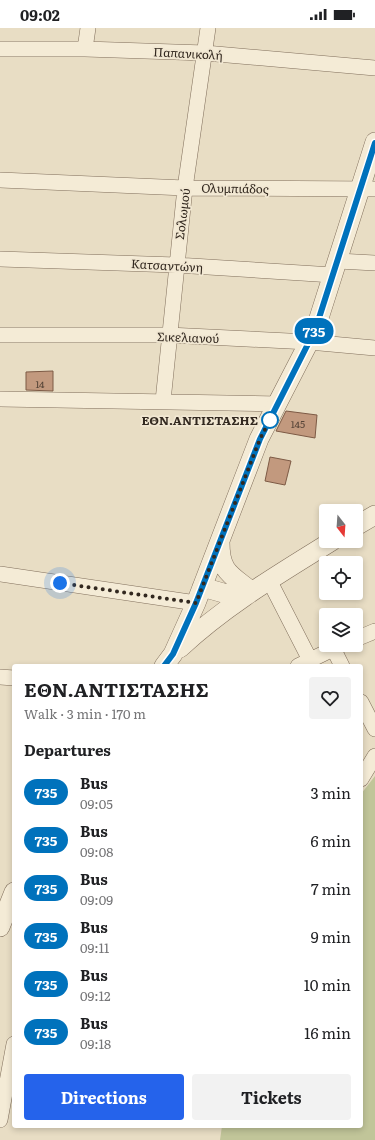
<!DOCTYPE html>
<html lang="en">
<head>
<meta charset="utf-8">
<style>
  body { margin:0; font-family:Literata,serif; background:#f2f2f2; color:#202124; height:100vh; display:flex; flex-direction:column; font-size:15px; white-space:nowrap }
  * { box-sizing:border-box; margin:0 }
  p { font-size:13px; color:#757577 }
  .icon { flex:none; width:22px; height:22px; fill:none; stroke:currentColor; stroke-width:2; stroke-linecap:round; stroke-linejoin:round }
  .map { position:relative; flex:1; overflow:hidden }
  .side { position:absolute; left:12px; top:636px; width:351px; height:464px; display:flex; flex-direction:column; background:#fff; border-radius:4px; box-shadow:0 2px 6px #0003 }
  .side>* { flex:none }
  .badge { padding:0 8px; border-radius:13px; font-size:14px; line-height:26px }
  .needle { width:26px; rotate:163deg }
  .controls { position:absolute; left:319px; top:476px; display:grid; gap:8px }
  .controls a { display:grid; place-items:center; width:44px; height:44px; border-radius:4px; background:#fff; box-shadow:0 2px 6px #0003; font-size:20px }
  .you { position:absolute; width:20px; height:20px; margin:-10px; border:3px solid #fff; border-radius:50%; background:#1a73e8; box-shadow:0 0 0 6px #1a73e833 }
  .map>.badge { position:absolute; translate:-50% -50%; box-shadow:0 0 0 2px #fff }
  h2 { padding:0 12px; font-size:15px; line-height:36px }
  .round { display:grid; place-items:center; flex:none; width:42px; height:42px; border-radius:4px; background:#f2f2f2 }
  .headline { display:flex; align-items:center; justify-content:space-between; height:68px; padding:0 12px }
  h1 { font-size:19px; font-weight:700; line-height:30px }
  .button { display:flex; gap:8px; margin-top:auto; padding:8px 12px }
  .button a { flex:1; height:46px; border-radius:4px; background:#2563eb; color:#fff; font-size:16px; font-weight:700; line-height:46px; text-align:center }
  .button a+a { background:#f2f2f2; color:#202124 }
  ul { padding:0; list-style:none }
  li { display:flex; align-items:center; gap:12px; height:48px; padding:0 12px }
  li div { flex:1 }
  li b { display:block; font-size:15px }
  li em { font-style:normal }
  li .badge { min-width:44px; font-weight:700; text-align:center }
  .status { display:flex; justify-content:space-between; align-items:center; height:28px; padding:0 20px; background:#fff; direction:ltr }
  .status svg { height:11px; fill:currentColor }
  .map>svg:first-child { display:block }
</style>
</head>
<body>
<div class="status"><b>09:02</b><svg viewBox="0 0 49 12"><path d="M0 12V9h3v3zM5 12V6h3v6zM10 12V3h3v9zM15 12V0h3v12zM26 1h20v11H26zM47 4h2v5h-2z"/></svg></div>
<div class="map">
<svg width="375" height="1112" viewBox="0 0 375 1112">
  <rect width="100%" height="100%" fill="#e8ddc4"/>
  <path fill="#c1c599" d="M375,748V1112H220L222,1098H361V766Z"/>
  <path fill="#c2997e" stroke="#7d5a45" d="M53,343V363L26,362V344Z
    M286,383L317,387L315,410L276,403Z
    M270,429L291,433L285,457L265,453Z"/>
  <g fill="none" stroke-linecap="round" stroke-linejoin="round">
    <defs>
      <path id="minor" d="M0,21H85L205,25L375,40
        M85,21L88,0
        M0,152L185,160L375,161
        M0,231L176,237L333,247
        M338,233L375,235
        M0,307H168L309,314L375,320
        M0,371L278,376
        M163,373L185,160L208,0
        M0,546L196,575
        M269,552L310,632
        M356,611L375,603
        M333,620L342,638
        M298,638L341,617
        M0,649L14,650
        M361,674L375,701
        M361,751L375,728
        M0,1092L14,1016"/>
      <path id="tertiary" d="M356,498L375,487
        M220,514C220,544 230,546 251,563
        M202,559L241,570
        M180,620C226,577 279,546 332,513
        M164,638L173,626L196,575L259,411L309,314L319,290L375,114
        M0,899L14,864"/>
    </defs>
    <use href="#minor" stroke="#816f5c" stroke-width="16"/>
    <use href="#tertiary" stroke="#816f5c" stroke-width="20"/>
    <use href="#minor" stroke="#f4ebd6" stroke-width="15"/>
    <use href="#tertiary" stroke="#f4ebd6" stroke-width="19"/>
  </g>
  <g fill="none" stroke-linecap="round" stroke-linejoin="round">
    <defs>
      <path id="line" d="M164,638L173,626L196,575L260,411L309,314L319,290L375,115"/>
    </defs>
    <use href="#line" stroke="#fff" stroke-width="9"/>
    <use href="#line" stroke="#0072bc" stroke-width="6"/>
    <path stroke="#32281f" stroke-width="4" stroke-dasharray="0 7.2" d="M60,555L196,575L260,411L272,388L270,392"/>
  </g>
  <circle fill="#fff" stroke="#0072bc" stroke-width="2" cx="270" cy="392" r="8"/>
  <g text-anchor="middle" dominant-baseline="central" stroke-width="3.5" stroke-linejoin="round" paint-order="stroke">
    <g font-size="10" fill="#564437">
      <text x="40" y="355">14</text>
      <text x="298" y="395">145</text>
    </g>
    <g font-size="12" fill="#32281f" stroke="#f1e7d2">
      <text transform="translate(188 25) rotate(3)">Παπανικολή</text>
      <text transform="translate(235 160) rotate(1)">Ολυμπιάδος</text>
      <text transform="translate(182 186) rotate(-83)">Σολωμού</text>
      <text transform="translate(167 237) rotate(3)">Κατσαντώνη</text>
      <text transform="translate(188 309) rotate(2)">Σικελιανού</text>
    </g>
    <g font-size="12" font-weight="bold" fill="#32281f" stroke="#f1e7d2" text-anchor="end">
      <text x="258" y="392">ΕΘΝ.ΑΝΤΙΣΤΑΣΗΣ</text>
    </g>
  </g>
</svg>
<div class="controls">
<a><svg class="needle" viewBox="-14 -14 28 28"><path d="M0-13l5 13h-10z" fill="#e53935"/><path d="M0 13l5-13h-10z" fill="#757577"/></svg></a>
<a><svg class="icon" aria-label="locate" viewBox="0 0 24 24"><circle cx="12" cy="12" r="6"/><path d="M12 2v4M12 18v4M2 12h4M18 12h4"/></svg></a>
<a><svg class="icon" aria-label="layers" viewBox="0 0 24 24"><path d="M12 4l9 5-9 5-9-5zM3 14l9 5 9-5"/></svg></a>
</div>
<div class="you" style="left:60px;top:555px"></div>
<b class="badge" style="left:314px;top:303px;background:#0072bc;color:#fff">735</b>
<section class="side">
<div class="headline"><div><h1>ΕΘΝ.ΑΝΤΙΣΤΑΣΗΣ</h1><p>Walk · 3 min · 170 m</p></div><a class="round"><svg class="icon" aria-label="heart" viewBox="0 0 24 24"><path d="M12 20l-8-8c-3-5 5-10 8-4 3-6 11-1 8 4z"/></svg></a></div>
<h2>Departures</h2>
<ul>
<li><span class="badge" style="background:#0072bc;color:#fff">735</span><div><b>Bus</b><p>09:05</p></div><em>3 min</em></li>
<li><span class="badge" style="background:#0072bc;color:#fff">735</span><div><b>Bus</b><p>09:08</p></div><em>6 min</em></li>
<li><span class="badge" style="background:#0072bc;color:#fff">735</span><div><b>Bus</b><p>09:09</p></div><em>7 min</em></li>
<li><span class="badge" style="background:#0072bc;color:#fff">735</span><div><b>Bus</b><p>09:11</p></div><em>9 min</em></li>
<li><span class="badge" style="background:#0072bc;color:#fff">735</span><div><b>Bus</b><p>09:12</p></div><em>10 min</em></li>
<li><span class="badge" style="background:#0072bc;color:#fff">735</span><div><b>Bus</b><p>09:18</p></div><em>16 min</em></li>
</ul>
<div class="button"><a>Directions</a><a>Tickets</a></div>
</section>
</div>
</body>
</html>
